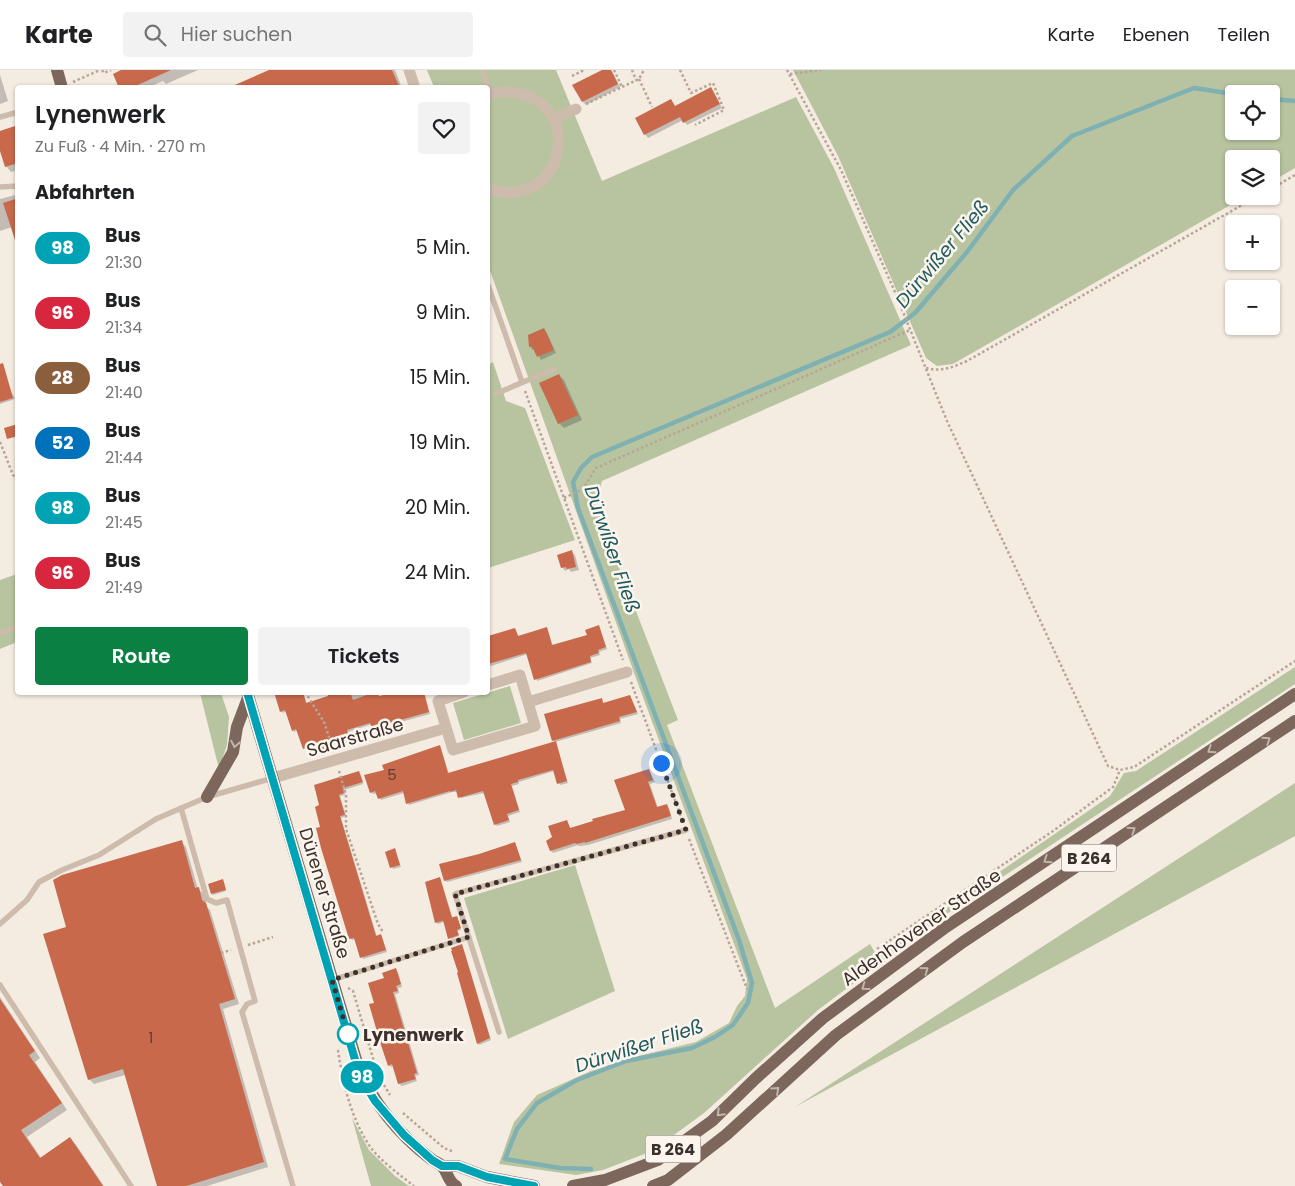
<!DOCTYPE html>
<html lang="de">
<head>
<meta charset="utf-8">
<style>
  body { margin:0; font-family:Poppins,sans-serif; background:#f2f2f2; color:#202124; height:100vh; display:flex; flex-direction:column; font-size:19px; white-space:nowrap }
  * { box-sizing:border-box; margin:0 }
  p { font-size:16px; color:#757577 }
  .icon { flex:none; width:28px; height:28px; fill:none; stroke:currentColor; stroke-width:2; stroke-linecap:round; stroke-linejoin:round }
  .map { position:relative; flex:1; overflow:hidden }
  .side { position:absolute; left:15px; top:15px; width:475px; height:610px; display:flex; flex-direction:column; background:#fff; border-radius:5px; box-shadow:0 1px 4px #0004 }
  .side>* { flex:none }
  .badge { padding:0 10px; border-radius:16px; font-size:18px; line-height:32px }
  .tools { position:absolute; left:1225px; top:15px; display:grid; gap:10px }
  .tools a { display:grid; place-items:center; width:55px; height:55px; border-radius:5px; background:#fff; box-shadow:0 1px 4px #0004; font-size:25px }
  .you { position:absolute; width:25px; height:25px; margin:-12px; border:4px solid #fff; border-radius:50%; background:#1a73e8; box-shadow:0 0 0 8px #1a73e833 }
  .map>.badge { position:absolute; translate:-50% -50%; box-shadow:0 0 0 2px #fff }
  h2 { padding:0 20px; font-size:19px; line-height:45px }
  .round { display:grid; place-items:center; flex:none; width:52px; height:52px; border-radius:5px; background:#f2f2f2 }
  .head { display:flex; align-items:center; justify-content:space-between; height:85px; padding:0 20px }
  h1 { font-size:24px; font-weight:600; line-height:38px }
  .primary-button { display:flex; gap:10px; margin-top:auto; padding:10px 20px }
  .primary-button a { flex:1; height:58px; border-radius:5px; background:#0b8043; color:#fff; font-size:20px; font-weight:600; line-height:58px; text-align:center }
  .primary-button a+a { background:#f2f2f2; color:#202124 }
  ul { padding:0; list-style:none }
  li { display:flex; align-items:center; gap:15px; height:65px; padding:0 20px }
  li div { flex:1 }
  li b { display:block; font-size:19px }
  li em { font-style:normal }
  li .badge { min-width:55px; font-weight:700; text-align:center }
  header { display:flex; align-items:center; gap:30px; box-sizing:border-box; height:70px; padding:0 25px; background:#fff; border-bottom:1px solid #e0e0e0 }
  header strong { font-size:24px }
  nav { display:flex; gap:28px; margin-inline-start:auto; font-size:18px }
  .search { width:350px; height:45px; background:#f2f2f2; display:flex; align-items:center; gap:12px; box-sizing:border-box; padding:0 18px; border-radius:5px; color:#757577; font-size:19px }
  .map>svg:first-child { display:block }
</style>
</head>
<body>
<header>
<strong>Karte</strong>
<div class="search"><svg class="icon" aria-label="search" viewBox="0 0 24 24"><circle cx="10" cy="10" r="6"/><path d="M15 15l6 6"/></svg>Hier suchen</div>
<nav><a>Karte</a><a>Ebenen</a><a>Teilen</a></nav>
</header>
<div class="map">
<svg width="1295" height="1116" viewBox="0 0 1295 1116">
  <rect width="100%" height="100%" fill="#f4ebe1"/>
  <path fill="#b8c4a0" fill-rule="evenodd" d="M427,0H556L602,111L796,27L834,98L911,275L602,411L595,435L678,650L667,655L775,938L870,874L877,886L1110,726L1124,703L1136,701L1295,597V614L942,847L818,940L704,1043L652,1081L603,1100L576,1105L499,1094L514,1052L537,1025L591,1001L631,988L696,972L729,953L737,936L745,926L747,909L633,600L488,195V18L434,17Z
    M793,0H1295V98L1271,112V89H1234V126H1246L953,294L937,296L926,288L838,86ZM1234,24H1271V61H1234Z
    M493,292L506,331L525,338L575,470L488,498V295Z
    M17,504V572L0,579V510Z
    M510,616L521,653L464,670L453,633Z
    M200,623H221L229,647L227,675L219,699Z
    M1295,713V766L795,1037Z
    M575,795L615,921L508,969L464,828Z
    M352,1048L369,1080L395,1106L409,1116H371Z"/>
  <path fill="#0003" d="M124,0H198L166,14L163,11L147,18H120Z
    M272,0H395L402,18H231Z
    M605,0L612,1L620,17L586,35L583,32Z
    M0,5L8,31L0,34Z
    M711,19L722,38L687,55L683,50L648,68L645,64L671,31L675,37Z
    M18,57V100L11,102L6,96L0,77V62Z
    M15,125L18,128V165L15,156L0,161V129Z
    M544,259L547,263L556,283L541,290L535,279L533,280L530,277L529,266Z
    M0,300L15,329L0,334Z
    M559,305L564,310L582,350L564,358L559,353Z
    M572,482L575,485L579,500L571,502L569,499L565,501L562,497Z
    M488,556L490,566L515,559L519,567L547,558L553,576L589,566L599,557L607,579L599,582L600,585L590,588L592,593L537,611L528,584L488,597Z
    M276,622H303L307,634L330,626L328,622H378L380,629L424,622L430,644L375,659L372,654L348,662L349,667L329,672L331,679L316,683L313,677L305,679L318,676L317,673L298,660L294,662L293,660L287,641L283,643L281,641Z
    M630,626L638,644L620,649L621,653L555,672L568,713L560,715L554,701L519,712V714L512,716L520,742L508,746L510,752L497,756L495,754L484,723L461,728L458,722H452L409,735L404,723L381,730L377,723L373,724L371,722L385,700L441,679L449,704L555,672L553,670L602,630L604,634Z
    M649,700L655,712L650,714L658,738L667,736L669,738L672,749L588,775L579,776L578,775L553,783L551,781L553,768L567,751L571,759L627,740Z
    M360,704L363,714L344,720L345,725L340,726L346,746L341,748L377,867L381,866L382,867L387,882L363,889L356,869L352,870L350,868L321,758V736L315,716Z
    M181,772L186,777L198,819L204,824L207,837L210,840L239,934L223,939L268,1097L207,1116H159L125,1005L94,1014L89,1009L68,858Z
    M515,773L522,792L447,812L445,810L480,785Z
    M395,780L401,797L393,799L387,783Z
    M440,809L453,849H458L461,860L457,861L459,866L451,869L444,852L438,854L436,852Z
    M224,812L226,821L213,825L212,824Z
    M463,877L491,970L479,975L478,973Z
    M396,900L398,902L402,917L398,918L399,923L395,924L419,1005L415,1006L417,1011L402,1016L399,1014L394,996L391,997L389,995L376,934L386,909Z
    M0,927L40,988L35,992L67,1040L27,1067L41,1088L70,1069L76,1075L104,1116H4L0,1110Z"/>
  <g fill="none" stroke-linecap="round" stroke-linejoin="round">
    <path stroke="#7fb0b2" stroke-width="4.5" d="M1271,29L1295,31
      M591,1099L560,1098L505,1089L517,1059L537,1033L577,1010L626,991L692,978L715,967L733,955L748,933L752,913L739,870L578,438L573,412L581,398L592,387L890,262L915,243L967,182L1013,120L1072,66L1194,18L1234,24"/>
  </g>
  <path fill="#c8694b" d="M121,0H171L131,18H119L113,4Z
    M269,0H392L400,18H228Z
    M602,0H611L618,14L582,32L572,15Z
    M711,17L720,34L683,53L680,47L644,65L635,48L671,29L675,36Z
    M18,55V93L5,97L0,81V61Z
    M18,128V169L15,170L3,133Z
    M544,258L554,280L537,287L532,276L529,277L528,265Z
    M3,293L13,328L0,332V294Z
    M559,304L578,345L558,354L539,313Z
    M18,354V366L7,369L4,358Z
    M572,480L576,497L567,499L566,497L561,498L557,485Z
    M599,555L606,577L598,580L599,583L590,586L591,592L534,610L526,583L488,594V566L515,558L518,566L547,557L552,575L587,565L585,560Z
    M274,622H303L306,633L328,626L327,622H350L353,630L375,622H378L379,626L398,622H424L429,642L372,658L370,653L347,660L348,665L328,671L330,678L313,682L311,676L303,679L296,659L292,661L285,640L280,642Z
    M630,625L637,642L619,647L620,651L552,671L544,644L602,628L603,633Z
    M556,671L567,711L557,714L553,700L518,710V712L511,714L519,740L507,744L509,750L494,755L483,721L458,728L456,720L450,722V721L406,734L403,721L378,729L375,721L370,723L364,705L384,700L382,695L440,675L448,703Z
    M649,699L653,710L648,712L657,737L667,734L671,746L585,773V772L576,774L575,773L550,781L546,771L552,767L548,756L567,750L570,758L593,751L592,749L625,740L614,710Z
    M359,701L363,712L343,718L344,723L339,725L345,745L340,746L376,866L381,864L386,880L360,888L354,868L349,869L321,778L316,758L320,757L315,737L319,735L314,715Z
    M182,770L195,818L199,817L202,830L206,833L235,929L219,934L264,1092L186,1116H157L123,999L88,1010L43,864L66,857L53,810L62,805Z
    M515,772L521,790L444,811L439,794L479,784Z
    M395,778L400,795L390,798L385,782Z
    M440,807L452,848L435,853L425,812Z
    M223,809L226,820L211,824L208,814Z
    M457,846L461,858L457,860L459,865L448,869L443,850Z
    M462,874L490,968L477,974L457,903L458,902L451,881H452L451,878Z
    M396,898L401,914L396,916L398,921L393,922L417,1003L414,1004L416,1009L398,1014L392,994L388,996L380,972L369,934L374,933L368,913L384,908L382,903Z
    M0,929L35,981L29,985L62,1033L21,1060L40,1088L70,1067L103,1116H3L0,1112Z"/>
  <g fill="none" stroke-linecap="round" stroke-linejoin="round">
    <path stroke="#b9a596" stroke-width="2.5" stroke-dasharray="2.5 2.5" stroke-linecap="butt" d="M102,0L104,3L111,0
      M614,0L622,17
      M632,0L636,10
      M680,0L691,23L713,13L724,40L695,55
      M787,0L841,100L895,222L947,351L1108,696L1120,700L1134,697L1295,591
      M790,4L821,0
      M572,6L584,0
      M639,9L652,37
      M73,12L100,0
      M586,34L639,9L644,0
      M1271,119L1295,105
      M926,298C942,302 953,297 967,291L1258,126
      M525,321L623,590
      M0,372L13,405L18,411
      M564,428L583,419L596,398L910,260
      M631,612L683,752
      M305,622L324,652L333,679
      M339,701L346,725V759L378,854L383,862
      M689,769L747,919
      M248,875L273,867
      M877,879L1053,761L1113,717L1120,700
      M221,883L231,880
      M348,918L353,921L378,1005L390,1025
      M338,980C343,1014 351,1049 371,1078C382,1092 400,1105 414,1116
      M403,1043L444,1078L454,1082"/>
    <path stroke="#cdbbac" stroke-width="5.5" d="M482,0L491,24
      M0,47L18,42
      M0,117L18,116
      M488,215L522,312
      M495,324L554,299
      M0,563L18,557
      M181,738L207,829L216,833L227,830L255,931L247,934L242,942L293,1116
      M0,854L27,830L39,812L62,800L99,785L156,749L207,727L273,708
      M332,910L469,867
      M0,915L131,1116
      M499,962L455,824L686,760"/>
    <path stroke="#cdbbac" stroke-width="11" d="M409,0L415,18
      M488,26C496,21 512,21 522,24C585,42 562,142 488,119
      M553,49L576,39
      M464,622L438,631L453,680L535,656L520,605L488,615
      M528,632L627,602
      M273,708L446,658"/>
    <path stroke="#7d675c" stroke-width="12" d="M57,0L62,18
      M247,622L357,993C371,1031 399,1065 431,1089C434,1091 438,1093 441,1095C448,1101 447,1111 456,1116
      M207,727L233,682L237,657L248,628
      M442,1096H458L487,1107L534,1116
      M573,1116L605,1110L658,1090L712,1051L755,1009L823,948L946,857L1295,624
      M653,1116L668,1110L726,1065L836,965L963,872L1295,651"/>
  </g>
  <defs><path id="oneway-chevron" d="M-2-3.5L2.5 0L-2 3.5" fill="none" stroke-width="1.6" stroke-linecap="round" stroke-linejoin="round" transform="scale(1.25)"/></defs>
  <g stroke="#c2b5ac">
    <use href="#oneway-chevron" transform="translate(1267 670) rotate(-34)"/>
    <use href="#oneway-chevron" transform="translate(235 674) rotate(101)"/>
    <use href="#oneway-chevron" transform="translate(1211 680) rotate(146)"/>
    <use href="#oneway-chevron" transform="translate(1132 760) rotate(-34)"/>
    <use href="#oneway-chevron" transform="translate(1047 790) rotate(146)"/>
    <use href="#oneway-chevron" transform="translate(925 900) rotate(-36)"/>
    <use href="#oneway-chevron" transform="translate(865 917) rotate(144)"/>
    <use href="#oneway-chevron" transform="translate(776 1020) rotate(-42)"/>
    <use href="#oneway-chevron" transform="translate(720 1043) rotate(135)"/>
  </g>
  <g fill="none" stroke-linecap="round" stroke-linejoin="round">
    <defs>
      <path id="line" d="M247,622L356,993L364,1013L375,1031L404,1065L432,1090L442,1096H458L487,1107L534,1116"/>
    </defs>
    <use href="#line" stroke="#fff" stroke-width="11"/>
    <use href="#line" stroke="#00a3b4" stroke-width="8"/>
    <path stroke="#3b302b" stroke-width="5" stroke-dasharray="0 9" d="M348,964L332,910L469,867L455,824L686,760L661,693"/>
  </g>
  <circle fill="#fff" stroke="#00a3b4" stroke-width="2.5" cx="348" cy="964" r="10"/>
  <g text-anchor="middle" dominant-baseline="central" stroke-width="5" stroke-linejoin="round" paint-order="stroke">
    <g font-size="15" fill="#5e3e33">
      <text x="392" y="704">5</text>
      <text x="151" y="967">1</text>
    </g>
    <g fill="#fbf5ee" stroke="#756b66" stroke-width="1">
      <rect x="1061.5" y="774.5" width="55" height="27" rx="4"/>
      <rect x="645.5" y="1065.5" width="55" height="27" rx="4"/>
    </g>
    <g font-size="16" font-weight="bold" fill="#3b302b">
      <text x="1089" y="788">B 264</text>
      <text x="673" y="1079">B 264</text>
    </g>
    <g font-size="18" fill="#3b302b" stroke="#fbf5ee">
      <text transform="translate(355 667) rotate(-16)">Saarstraße</text>
      <text transform="translate(325 823) rotate(73)">Dürener Straße</text>
      <text transform="translate(921 857) rotate(-35)">Aldenhovener Straße</text>
    </g>
    <g font-size="18" font-weight="bold" fill="#3b302b" stroke="#fbf5ee" text-anchor="start">
      <text x="363" y="964">Lynenwerk</text>
    </g>
    <g font-size="19" font-style="italic" fill="#1f5a5e" stroke="#fbf5ee">
      <text transform="translate(942 184) rotate(-50)">Dürwißer Fließ</text>
      <text transform="translate(612 479) rotate(71)">Dürwißer Fließ</text>
      <text transform="translate(639 976) rotate(-18)">Dürwißer Fließ</text>
    </g>
  </g>
</svg>
<div class="tools">
<a><svg class="icon" aria-label="locate" viewBox="0 0 24 24"><circle cx="12" cy="12" r="6"/><path d="M12 2v4M12 18v4M2 12h4M18 12h4"/></svg></a>
<a><svg class="icon" aria-label="layers" viewBox="0 0 24 24"><path d="M12 4l9 5-9 5-9-5zM3 14l9 5 9-5"/></svg></a>
<a>+</a>
<a>−</a>
</div>
<div class="you" style="left:661px;top:693px"></div>
<b class="badge" style="left:362px;top:1007px;background:#00a3b4;color:#fff">98</b>
<section class="side">
<div class="head"><div><h1>Lynenwerk</h1><p>Zu Fuß · 4 Min. · 270 m</p></div><a class="round"><svg class="icon" aria-label="heart" viewBox="0 0 24 24"><path d="M12 20l-8-8c-3-5 5-10 8-4 3-6 11-1 8 4z"/></svg></a></div>
<h2>Abfahrten</h2>
<ul>
<li><span class="badge" style="background:#00a3b4;color:#fff">98</span><div><b>Bus</b><p>21:30</p></div><em>5 Min.</em></li>
<li><span class="badge" style="background:#d7263d;color:#fff">96</span><div><b>Bus</b><p>21:34</p></div><em>9 Min.</em></li>
<li><span class="badge" style="background:#8b5e3c;color:#fff">28</span><div><b>Bus</b><p>21:40</p></div><em>15 Min.</em></li>
<li><span class="badge" style="background:#0072bc;color:#fff">52</span><div><b>Bus</b><p>21:44</p></div><em>19 Min.</em></li>
<li><span class="badge" style="background:#00a3b4;color:#fff">98</span><div><b>Bus</b><p>21:45</p></div><em>20 Min.</em></li>
<li><span class="badge" style="background:#d7263d;color:#fff">96</span><div><b>Bus</b><p>21:49</p></div><em>24 Min.</em></li>
</ul>
<div class="primary-button"><a>Route</a><a>Tickets</a></div>
</section>
</div>
</body>
</html>
